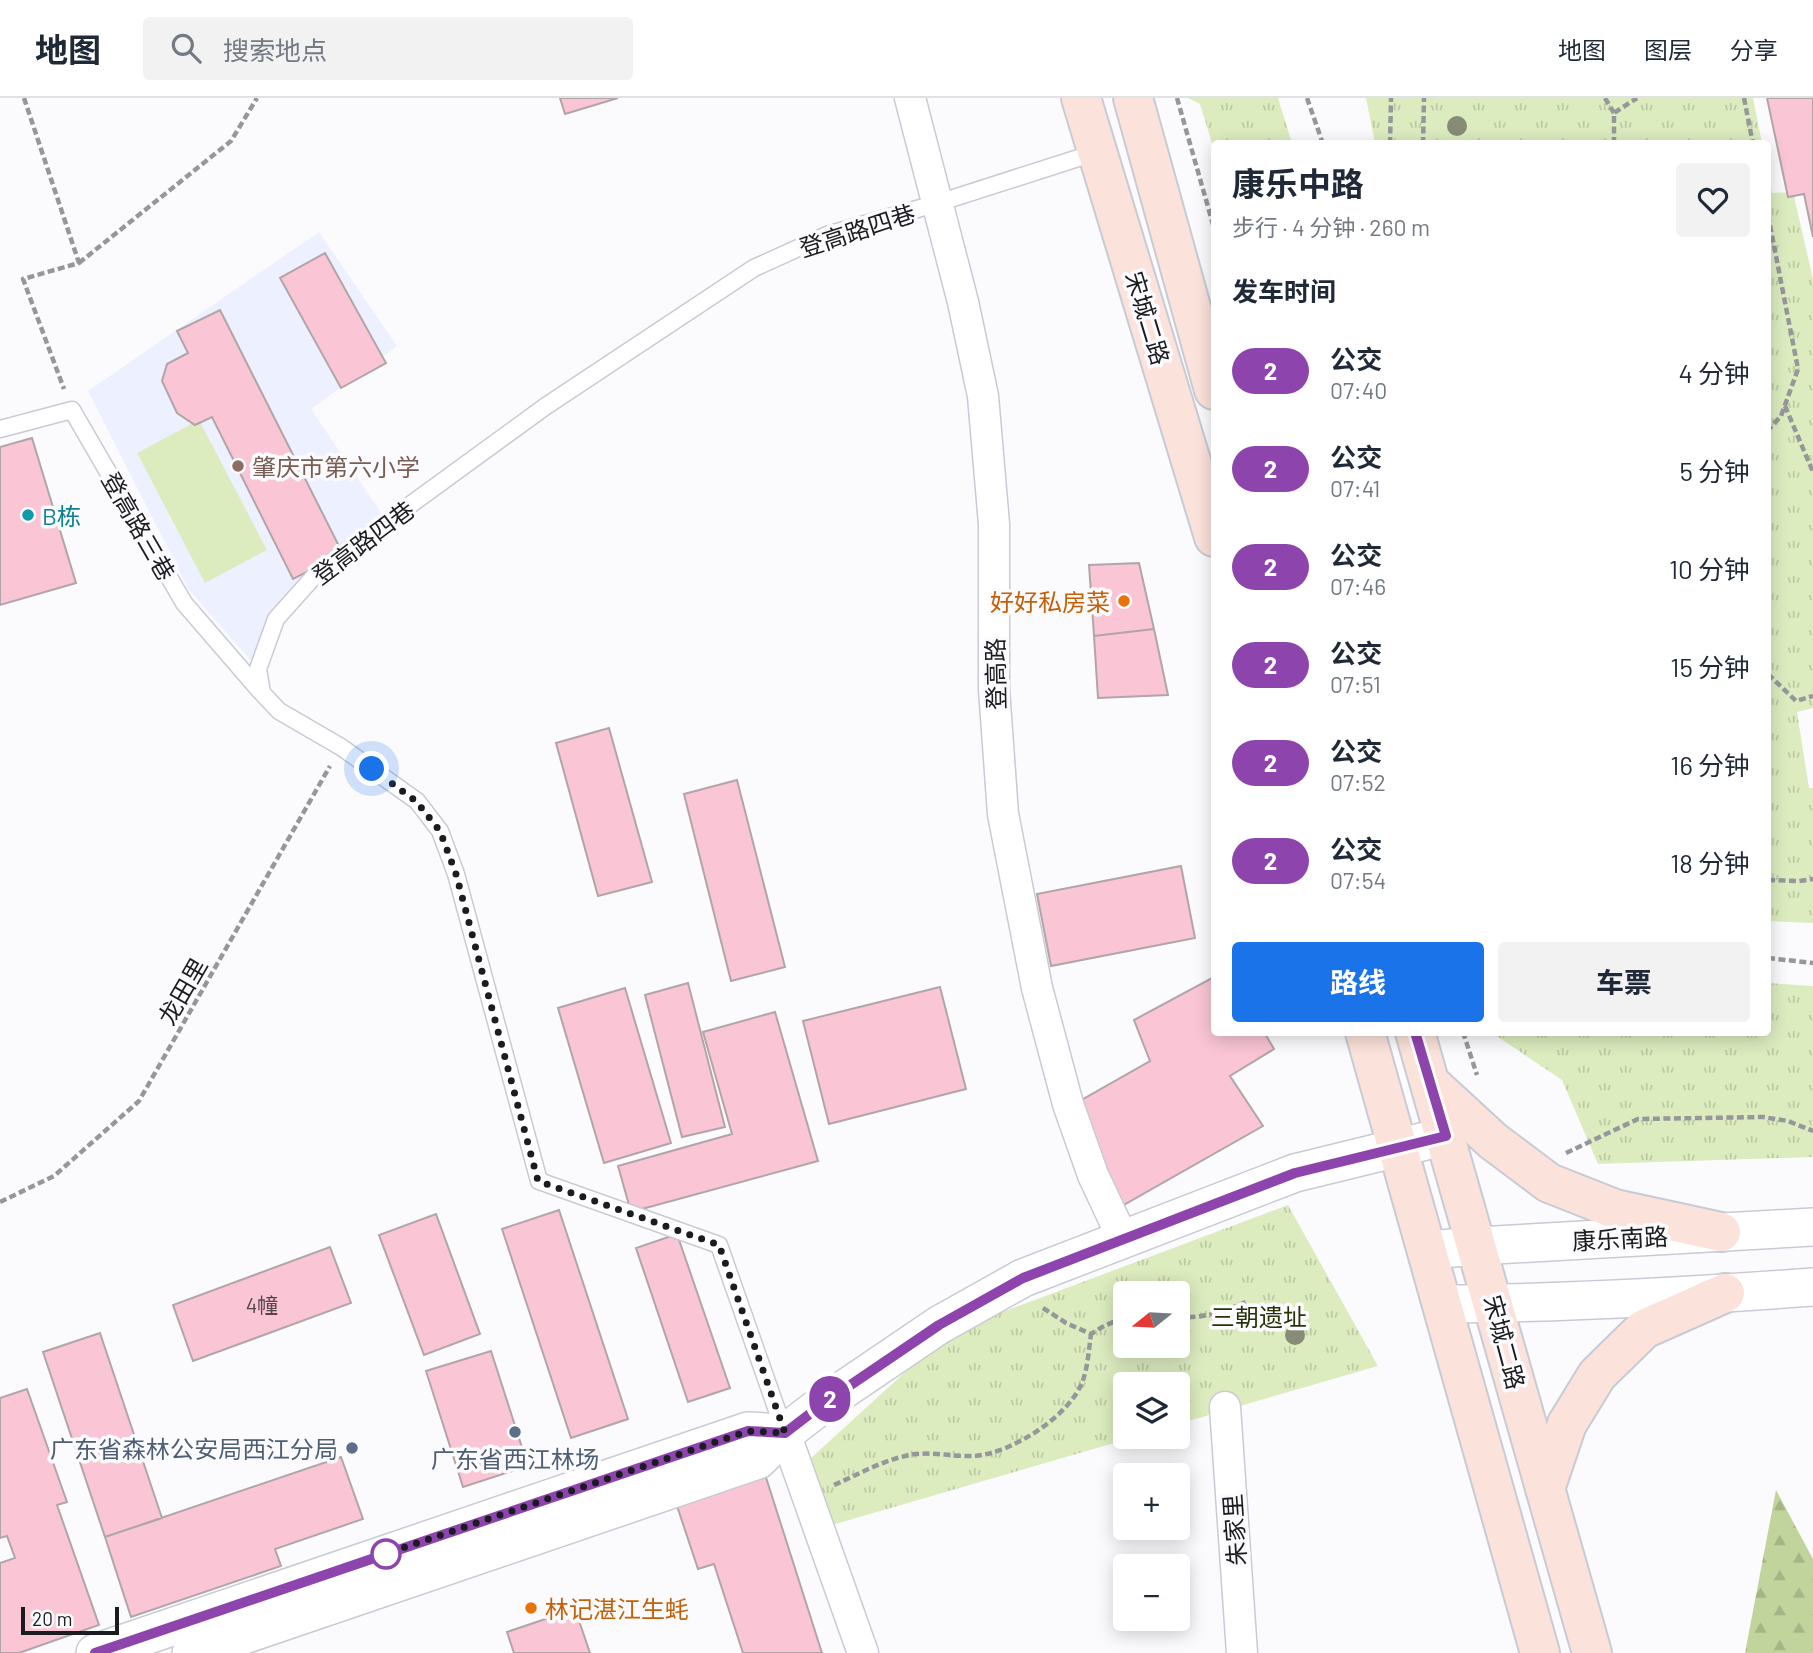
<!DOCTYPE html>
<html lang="zh">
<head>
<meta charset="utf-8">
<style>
  body { margin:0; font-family:Barlow,"Noto Sans SC",sans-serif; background:#f2f2f3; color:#1f2937; height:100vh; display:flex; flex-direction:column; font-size:26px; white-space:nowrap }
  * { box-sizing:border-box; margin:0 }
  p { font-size:23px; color:#747a83 }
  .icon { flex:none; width:38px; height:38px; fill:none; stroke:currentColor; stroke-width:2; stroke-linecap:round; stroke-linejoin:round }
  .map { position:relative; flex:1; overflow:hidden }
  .details { position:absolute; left:1211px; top:42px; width:560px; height:896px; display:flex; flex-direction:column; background:#fff; border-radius:7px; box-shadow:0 4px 18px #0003 }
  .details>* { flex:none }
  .badge { padding:0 14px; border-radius:23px; font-size:24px; line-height:46px }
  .needle { width:46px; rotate:252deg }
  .buttons { position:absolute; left:1113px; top:1183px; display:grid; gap:14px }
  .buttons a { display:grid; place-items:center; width:77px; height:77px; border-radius:7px; background:#fff; box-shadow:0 4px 18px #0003; font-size:35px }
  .scale { position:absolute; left:21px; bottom:18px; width:98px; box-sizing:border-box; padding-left:7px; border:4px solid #1b1c1f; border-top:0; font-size:19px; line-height:24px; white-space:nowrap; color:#1b1c1f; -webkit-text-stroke:5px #fbfbfe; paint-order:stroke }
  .you { position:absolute; width:35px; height:35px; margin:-18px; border:5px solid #fff; border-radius:50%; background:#1a73e8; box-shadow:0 0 0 10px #1a73e833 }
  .map>.badge { position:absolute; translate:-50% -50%; box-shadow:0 0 0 4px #fff }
  h2 { padding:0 21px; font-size:26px; line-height:63px }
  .round { display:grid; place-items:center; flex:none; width:74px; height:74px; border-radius:7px; background:#f2f2f3 }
  .headline { display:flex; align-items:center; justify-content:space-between; height:119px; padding:0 21px }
  h1 { font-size:33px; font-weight:700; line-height:52px }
  .button { display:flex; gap:14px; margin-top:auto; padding:14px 21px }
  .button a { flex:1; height:80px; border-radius:7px; background:#1a73e8; color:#fff; font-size:28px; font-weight:700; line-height:80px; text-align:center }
  .button a+a { background:#f2f2f3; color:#1f2937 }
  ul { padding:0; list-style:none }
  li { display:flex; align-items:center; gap:21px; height:98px; padding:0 21px }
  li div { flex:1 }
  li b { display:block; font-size:26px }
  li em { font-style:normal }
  li .badge { min-width:77px; font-weight:700; text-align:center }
  header { display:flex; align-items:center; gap:42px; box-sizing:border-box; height:98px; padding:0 35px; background:#fff; border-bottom:2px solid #e0e1e3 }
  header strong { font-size:33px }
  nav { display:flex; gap:38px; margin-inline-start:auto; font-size:24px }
  .search { width:490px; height:63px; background:#f2f2f3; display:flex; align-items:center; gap:18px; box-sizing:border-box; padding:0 24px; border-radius:7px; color:#747a83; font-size:26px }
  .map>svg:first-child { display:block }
</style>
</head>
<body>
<header>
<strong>地图</strong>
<div class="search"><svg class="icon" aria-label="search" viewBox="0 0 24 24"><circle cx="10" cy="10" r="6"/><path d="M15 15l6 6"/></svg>搜索地点</div>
<nav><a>地图</a><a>图层</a><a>分享</a></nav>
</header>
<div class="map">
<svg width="1813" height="1555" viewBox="0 0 1813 1555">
  <defs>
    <pattern id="forest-firs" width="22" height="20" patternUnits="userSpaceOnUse" patternTransform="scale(1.75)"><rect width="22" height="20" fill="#c1d49b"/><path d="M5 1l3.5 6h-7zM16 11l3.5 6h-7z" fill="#a5b585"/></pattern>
    <pattern id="park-tufts" width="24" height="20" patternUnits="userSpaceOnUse" patternTransform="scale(1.75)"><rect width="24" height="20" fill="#dcecbf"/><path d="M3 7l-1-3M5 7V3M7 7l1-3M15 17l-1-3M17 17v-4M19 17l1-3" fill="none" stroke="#bccaa4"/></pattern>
  </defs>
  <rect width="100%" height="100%" fill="#fbfbfe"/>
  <path fill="#edf0ff" d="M319,134L397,248L311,311L388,425L318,474L276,521L258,571L189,492L88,293Z"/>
  <path fill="#dcecbf" d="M199,322L267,452L205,485L137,355Z"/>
  <path fill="url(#forest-firs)" d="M1776,1392L1813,1461V1555H1745Z"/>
  <path fill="url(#park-tufts)" fill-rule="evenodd" d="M1188,0H1278L1292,45L1214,46V52L1200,6Z
    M1366,0H1753L1762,45H1375Z
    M1768,72L1772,95L1793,94L1813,181V610L1797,614L1809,690H1813V825L1768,823Z
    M1768,885L1813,888V1059L1598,1066L1562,982L1492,935L1768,934Z
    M1288,1107L1378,1268L1178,1326V1286H1125V1339H1135L832,1427L811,1360L949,1234ZM1125,1195H1178V1248H1125Z"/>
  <path fill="#fac5d5" stroke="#b1a5a8" stroke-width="2" d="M560,0H618L565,16Z
    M1767,0H1813V139L1804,96L1788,99Z
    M325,155L386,265L341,290L280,180Z
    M220,212L343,456L293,481L212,319L195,327L177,315L162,283L167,266L188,255L177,233Z
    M32,340L76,485L0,507V349Z
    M1139,465L1154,531L1094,538L1089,467Z
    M1154,531L1168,597L1098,600L1094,538Z
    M609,630L652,784L598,798L556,645Z
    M737,682L785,869L731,883L684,696Z
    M1181,768L1195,840L1051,868L1037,796Z
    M1214,879V934H1264L1274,951L1230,978L1263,1028L1120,1109L1078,1004L1150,963L1134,922Z
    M688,885L725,1029L682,1039L645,897Z
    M940,889L966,991L829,1026L803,923Z
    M625,890L671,1045L604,1065L558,910Z
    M775,914L818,1063L631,1114L618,1068L732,1036L703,934Z
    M559,1112L628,1321L571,1340L502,1131Z
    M436,1116L480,1236L424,1257L379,1137Z
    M677,1136L730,1290L688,1304L636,1150Z
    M330,1149L351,1205L193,1263L173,1207Z
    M100,1235L162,1420L105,1439L43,1254Z
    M491,1253L528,1368L463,1389L426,1273Z
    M27,1291L67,1404L57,1407L99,1527L19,1555H0V1465L15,1460L7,1438L0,1440V1300Z
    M341,1359L363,1421L275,1451L281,1468L131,1519L105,1439Z
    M763,1370L822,1555H743L714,1466L698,1471L674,1399Z
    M575,1511L590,1555H514L507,1534Z"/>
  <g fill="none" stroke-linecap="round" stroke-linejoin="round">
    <defs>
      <path id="service" d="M0,331L72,312L184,505L260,593
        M785,1335L719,1147L539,1083L456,776L440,733L417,703L341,649L279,613L262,595L258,571L276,521L318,474L546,308L754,170L827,137L938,105L1097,54"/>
      <path id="minor" d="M910,0L963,204L983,298L994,426V591L1003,716L1037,890L1068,1006L1093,1077L1124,1143
        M1225,1309L1242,1555
        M785,1335L863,1555"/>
      <path id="tertiary" d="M1427,1152L1478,1148L1813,1129
        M1442,1206C1566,1205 1690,1198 1813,1189
        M95,1555L748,1333L785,1335
        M191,1555L758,1362L785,1335L824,1305L939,1227L1023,1180L1295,1075L1446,1038"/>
      <path id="secondary" d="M1081,0L1214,439
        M1133,0L1214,292
        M1365,934L1540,1555
        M1415,934L1592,1555
        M1431,986L1493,1043L1549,1085L1615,1111L1721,1134
        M1545,1391L1567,1326L1597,1277L1644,1231L1725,1195"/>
    </defs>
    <use href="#service" stroke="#c8cbd5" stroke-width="19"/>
    <use href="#minor" stroke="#c8cbd5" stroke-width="33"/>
    <use href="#tertiary" stroke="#c8cbd5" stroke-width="40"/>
    <use href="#secondary" stroke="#c8cbd5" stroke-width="42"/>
    <path stroke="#96979a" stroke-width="4.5" stroke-dasharray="7 3.5" stroke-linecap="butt" d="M24,0L79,165L23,181L64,291
      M1177,0L1214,130
      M1307,0L1323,46
      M1605,0L1614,15
      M1744,0L1753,46
      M1390,46L1391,0
      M1423,46L1424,0
      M1614,46V15L1637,0
      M1768,117L1798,271L1781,318L1768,332
      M79,165L231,43L257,0
      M1785,308L1813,374
      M1768,576L1796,603L1813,598
      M1768,782L1799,783L1813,781
      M1768,860L1813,865
      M1463,934L1477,977
      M1566,1055L1638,1021L1763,1019L1788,1023L1813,1033
      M0,1104L54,1078L139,1003L330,668
      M1043,1210L1066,1225L1091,1236L1104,1228L1125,1219
      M1178,1219C1203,1221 1225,1213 1248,1203
      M834,1387C859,1376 883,1362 910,1357C931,1353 953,1359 974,1358C1011,1356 1074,1316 1084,1279C1088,1266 1089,1250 1091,1236"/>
    <use href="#service" stroke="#fff" stroke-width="16"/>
    <use href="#minor" stroke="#fff" stroke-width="30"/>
    <use href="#tertiary" stroke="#fff" stroke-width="37"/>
    <use href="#secondary" stroke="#fbe2da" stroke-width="38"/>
  </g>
  <g fill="#868c76">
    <circle cx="1457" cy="28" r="10"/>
    <circle cx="1295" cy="1237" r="10"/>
  </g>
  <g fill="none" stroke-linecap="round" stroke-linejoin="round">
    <defs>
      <path id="line" d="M95,1555L748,1333L785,1335L824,1305L939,1227L1023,1180L1295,1075L1446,1038L1415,934"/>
    </defs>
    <use href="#line" stroke="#fff" stroke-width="16"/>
    <use href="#line" stroke="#8e44ad" stroke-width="10"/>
    <path stroke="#1b1c1f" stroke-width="7" stroke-dasharray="0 12.6" d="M372,671L416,703L440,733L456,776L538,1083L719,1147L785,1335L748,1333L382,1457L386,1456"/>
  </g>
  <circle fill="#8d6e63" stroke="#fbfbfe" stroke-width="2.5" cx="238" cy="368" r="7"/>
  <circle fill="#0f9aa8" stroke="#fbfbfe" stroke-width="2.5" cx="28" cy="417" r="7"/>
  <g fill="#e8710a" stroke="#fbfbfe" stroke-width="2.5">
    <circle cx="1124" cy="503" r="7"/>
    <circle cx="531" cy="1510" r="7"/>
  </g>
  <g fill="#5c6f8a" stroke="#fbfbfe" stroke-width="2.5">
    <circle cx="515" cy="1334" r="7"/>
    <circle cx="352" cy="1350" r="7"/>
  </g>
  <circle fill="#fff" stroke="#8e44ad" stroke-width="3.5" cx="386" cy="1456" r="14"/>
  <g text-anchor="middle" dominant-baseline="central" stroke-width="7" stroke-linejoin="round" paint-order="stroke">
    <g font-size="21" fill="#53464c">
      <text x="262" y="1206">4幢</text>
    </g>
    <g font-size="24" fill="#1b1c1f" stroke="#fbfbfe">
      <text transform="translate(857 132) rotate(-18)">登高路四巷</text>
      <text transform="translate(1148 220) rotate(73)">宋城二路</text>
      <text transform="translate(139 428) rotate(60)">登高路三巷</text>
      <text transform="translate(363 444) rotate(-37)">登高路四巷</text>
      <text transform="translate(995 576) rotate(-91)">登高路</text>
      <text transform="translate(182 893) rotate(-60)">龙田里</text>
      <text transform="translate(1620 1140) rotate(-3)">康乐南路</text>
      <text transform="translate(1505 1244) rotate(75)">宋城二路</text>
      <text transform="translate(1234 1432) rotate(-94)">朱家里</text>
    </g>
    <g font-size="24" fill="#785e54" stroke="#fbfbfe" text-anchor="start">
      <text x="252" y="368">肇庆市第六小学</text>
    </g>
    <g font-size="24" fill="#0d838f" stroke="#fbfbfe" text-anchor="start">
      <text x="42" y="417">B栋</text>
    </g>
    <g font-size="24" fill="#c56008" stroke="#fbfbfe" text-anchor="end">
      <text x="1110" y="503">好好私房菜</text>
      <text x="545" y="1510" text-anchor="start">林记湛江生蚝</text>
    </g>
    <g font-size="24" fill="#273207" stroke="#fbfbfe">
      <text x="1259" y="1218">三朝遗址</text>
    </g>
    <g font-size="24" fill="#4e5e75" stroke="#fbfbfe" text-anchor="end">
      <text x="338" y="1350">广东省森林公安局西江分局</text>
      <text x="515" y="1360" text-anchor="middle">广东省西江林场</text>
    </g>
  </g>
</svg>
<div class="buttons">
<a><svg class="needle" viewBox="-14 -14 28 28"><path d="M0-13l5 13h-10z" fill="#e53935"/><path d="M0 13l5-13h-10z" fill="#747a83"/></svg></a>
<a><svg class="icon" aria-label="layers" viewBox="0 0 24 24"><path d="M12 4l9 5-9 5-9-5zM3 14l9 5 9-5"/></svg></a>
<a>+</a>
<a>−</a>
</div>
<div class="scale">20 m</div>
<div class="you" style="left:372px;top:671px"></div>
<b class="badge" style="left:830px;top:1301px;background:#8e44ad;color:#fff">2</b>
<section class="details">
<div class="headline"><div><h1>康乐中路</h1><p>步行 · 4 分钟 · 260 m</p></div><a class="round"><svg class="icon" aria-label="heart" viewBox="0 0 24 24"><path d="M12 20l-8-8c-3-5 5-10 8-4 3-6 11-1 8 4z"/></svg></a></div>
<h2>发车时间</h2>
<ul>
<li><span class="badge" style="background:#8e44ad;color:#fff">2</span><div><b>公交</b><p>07:40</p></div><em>4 分钟</em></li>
<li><span class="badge" style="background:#8e44ad;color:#fff">2</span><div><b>公交</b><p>07:41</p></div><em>5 分钟</em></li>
<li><span class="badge" style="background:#8e44ad;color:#fff">2</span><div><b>公交</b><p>07:46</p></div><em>10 分钟</em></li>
<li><span class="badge" style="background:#8e44ad;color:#fff">2</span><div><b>公交</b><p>07:51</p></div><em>15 分钟</em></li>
<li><span class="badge" style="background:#8e44ad;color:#fff">2</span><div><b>公交</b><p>07:52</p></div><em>16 分钟</em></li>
<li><span class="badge" style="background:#8e44ad;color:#fff">2</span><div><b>公交</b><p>07:54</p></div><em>18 分钟</em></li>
</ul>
<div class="button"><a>路线</a><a>车票</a></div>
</section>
</div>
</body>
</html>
